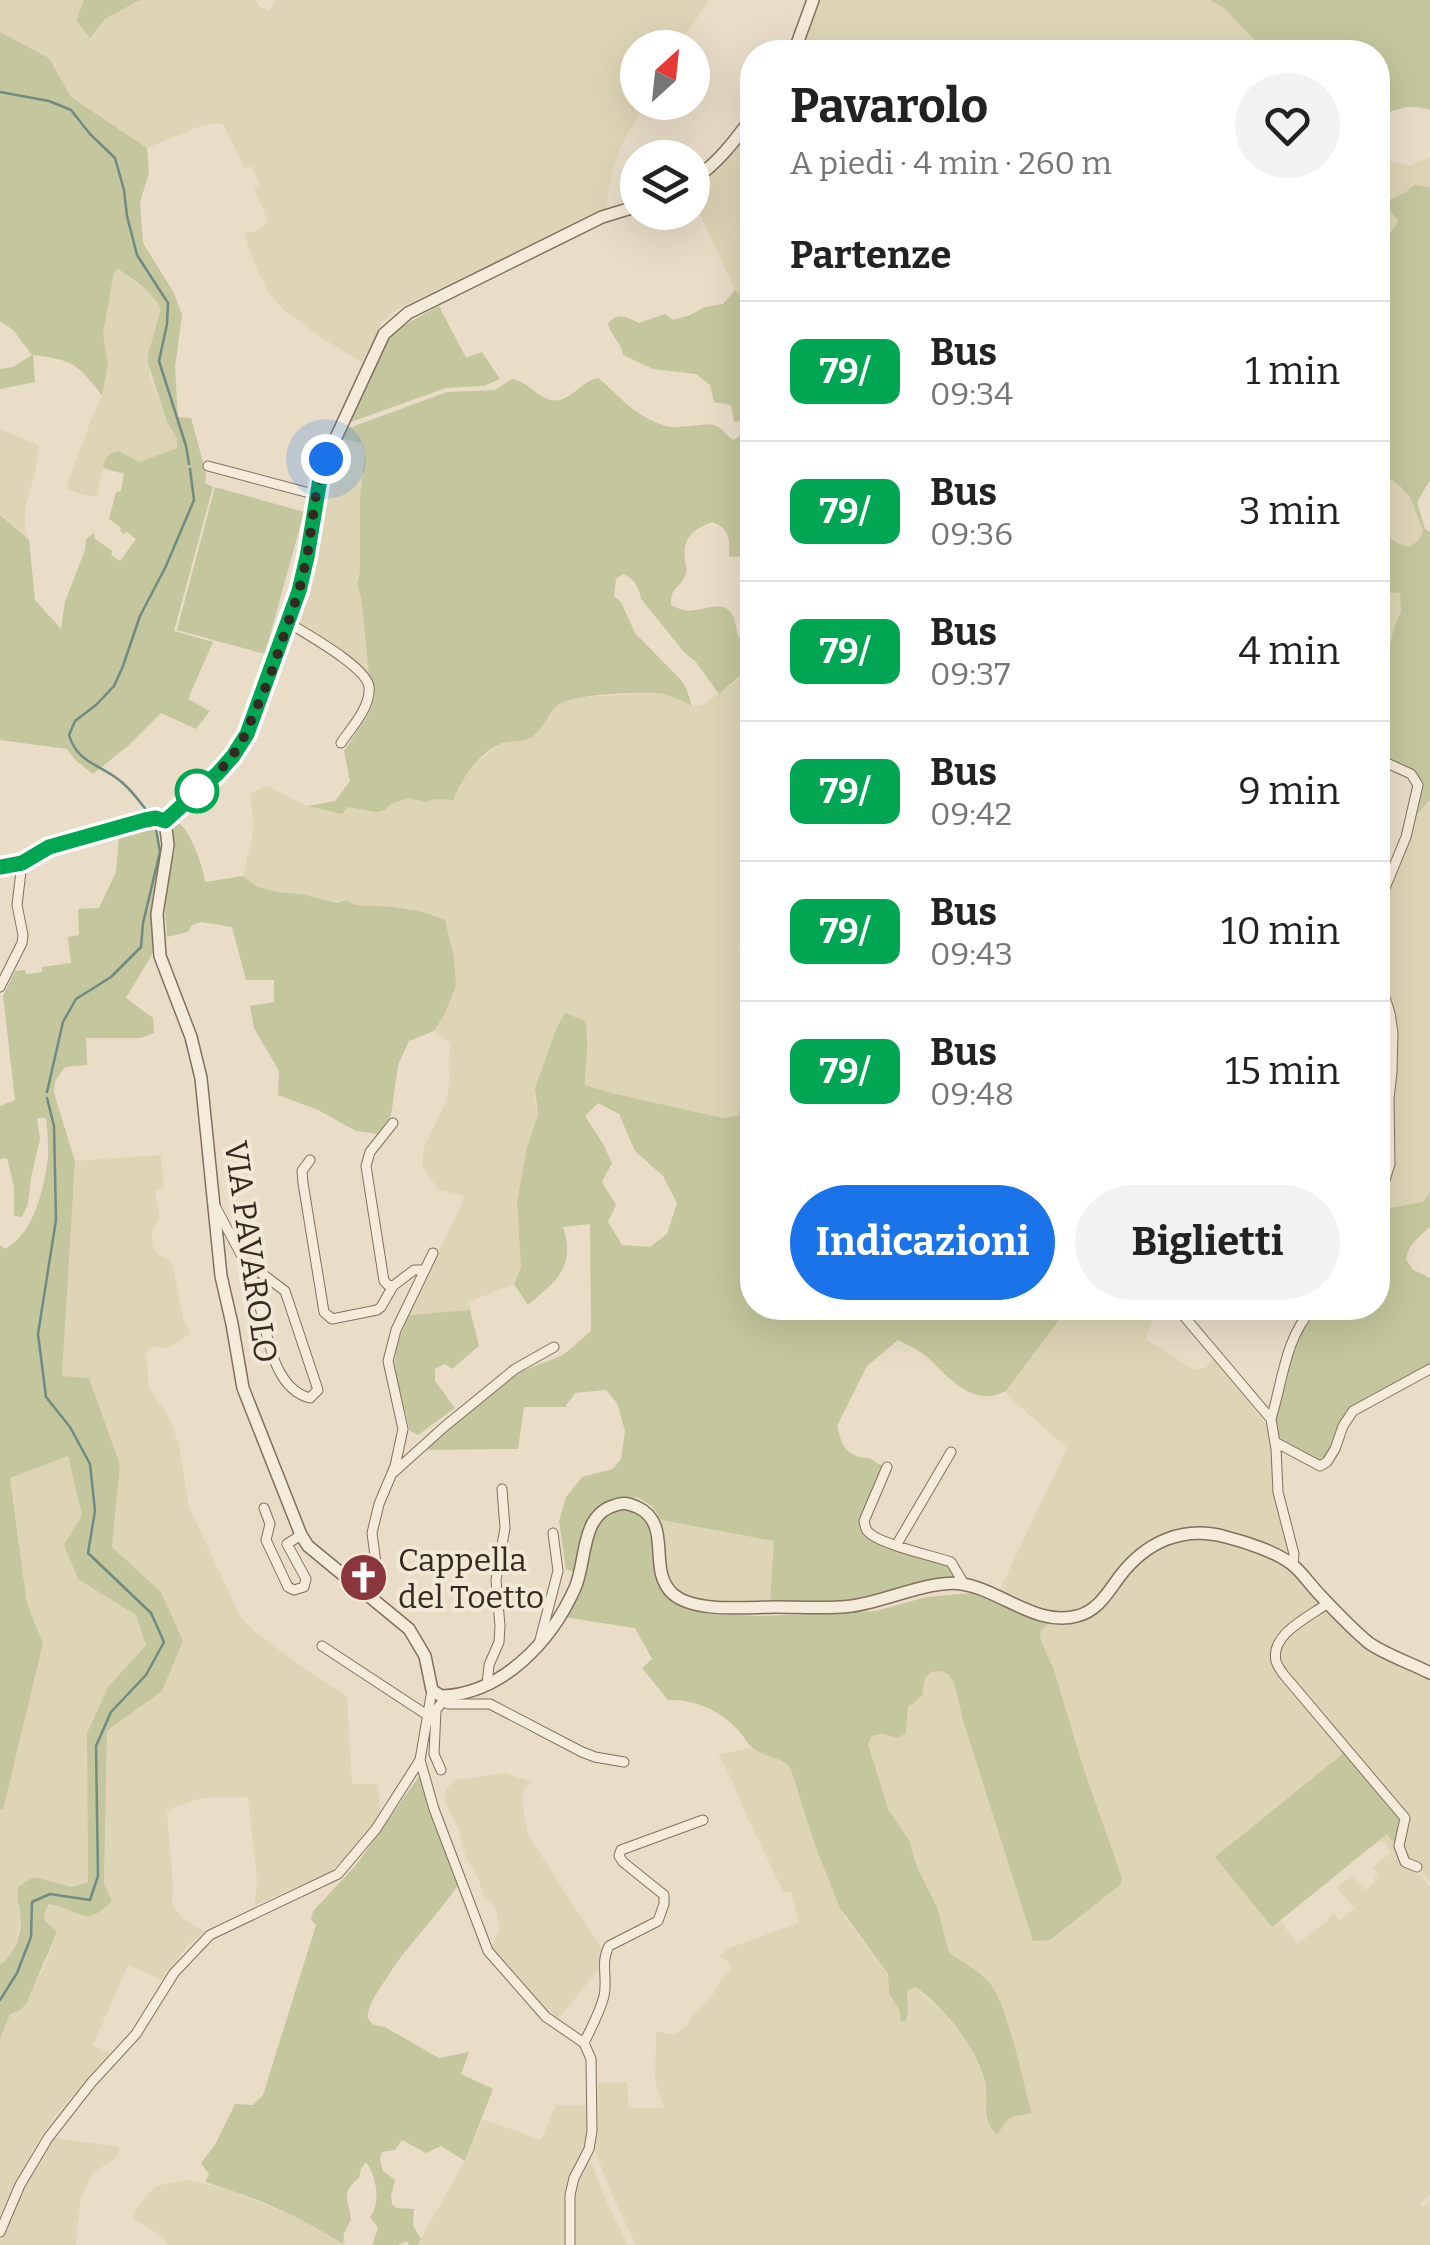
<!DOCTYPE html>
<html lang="it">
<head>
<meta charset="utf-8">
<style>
  body { margin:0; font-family:Bitter,serif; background:#f2f2f2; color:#222; height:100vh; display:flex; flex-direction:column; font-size:38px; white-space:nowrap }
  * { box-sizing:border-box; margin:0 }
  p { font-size:32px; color:#767676 }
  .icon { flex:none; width:55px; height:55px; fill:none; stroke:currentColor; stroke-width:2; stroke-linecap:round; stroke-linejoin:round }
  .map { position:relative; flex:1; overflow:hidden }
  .panel { position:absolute; left:740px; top:40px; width:650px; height:1280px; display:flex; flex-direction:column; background:#fff; border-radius:40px; box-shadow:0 10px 40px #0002 }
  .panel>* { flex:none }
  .badge { padding:0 20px; border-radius:15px; font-size:35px; line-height:65px }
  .needle { width:65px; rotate:27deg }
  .buttons { position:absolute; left:620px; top:30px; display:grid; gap:20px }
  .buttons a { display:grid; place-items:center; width:90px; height:90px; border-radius:50%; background:#fff; box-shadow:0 10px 40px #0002; font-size:50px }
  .you { position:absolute; width:50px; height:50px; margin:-25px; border:8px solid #fff; border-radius:50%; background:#1a73e8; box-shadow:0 0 0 15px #1a73e833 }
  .map>.badge { position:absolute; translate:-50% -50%; box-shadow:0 0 0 5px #fff }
  h2 { padding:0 50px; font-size:38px; line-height:90px }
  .round { display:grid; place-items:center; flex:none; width:105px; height:105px; border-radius:52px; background:#f2f2f2 }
  .head { display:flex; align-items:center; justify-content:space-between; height:170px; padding:0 50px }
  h1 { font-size:48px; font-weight:700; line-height:75px }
  .cta { display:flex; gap:20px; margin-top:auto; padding:20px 50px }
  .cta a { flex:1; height:115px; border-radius:60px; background:#1a73e8; color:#fff; font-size:40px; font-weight:700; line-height:115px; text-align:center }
  .cta a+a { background:#f2f2f2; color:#222 }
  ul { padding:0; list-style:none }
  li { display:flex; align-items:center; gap:30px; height:140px; padding:0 50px; border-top:2px solid #e0e0e0 }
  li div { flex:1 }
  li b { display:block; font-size:38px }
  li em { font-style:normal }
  li .badge { min-width:110px; font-weight:700; text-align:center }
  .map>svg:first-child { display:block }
</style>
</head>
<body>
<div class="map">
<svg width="1430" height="2245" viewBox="0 0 1430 2245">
  <rect width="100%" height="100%" fill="#e9ddc8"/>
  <path fill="#ded5b6" d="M0,0H84L76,20L105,19L140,0H256L259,6L269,11L275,0H709L678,47L638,48V102L645,103L621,146L612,173L605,209L394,311L382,322L362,363L319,336L283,309L268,292L254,263L244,233L254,232L266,224L267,219L254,188L260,184L251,166L245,169L224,125L218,123L201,126L147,148L71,97L49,58L0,32Z
    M817,0H1210L1224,8L1266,52H798Z
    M752,122V305L735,290L693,199L692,186Z
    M1430,157V187L1414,185L1405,193L1384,202L1399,221L1391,232L1378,235V158L1410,166Z
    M118,269L154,297L159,305L161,309L148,354L150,376L167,422L177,439L178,444L177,448L171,451L140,462L126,455L104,463L97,495L94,497L68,490L67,485L88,428L102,395L108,364L103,334L114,271Z
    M0,429L39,445L36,469L25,509V528L29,540L0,514Z
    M339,439L357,441L361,443L365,452L360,571L357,579L361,597L369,675L296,621L327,466Z
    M1378,470L1401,487L1410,497L1423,530L1419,540L1410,547L1397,543L1378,529Z
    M1378,586L1400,593L1401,612L1394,627L1388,654L1378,659Z
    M752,665V946L737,947L752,957V1113L723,1118L611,1093L584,1085L585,1055L589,1034L547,1054L535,1097L538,1115L527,1147L517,1202L521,1267L514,1284L469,1302L470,1310L409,1315L465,1196L438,1189L422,1166L424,1147L446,1102L450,1077L448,1063L451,1043L434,1031L444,1015L410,908L355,905L347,900L337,903L301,894L278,892L256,886L243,876L254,827L250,793L267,786L307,806L341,814L348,807L376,812L384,810L391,804L408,798L426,802L435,799L453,800L460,781L478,761L500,744L527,739L553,713L557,705L565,701L582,697L657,693L675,697L692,706H701L730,686Z
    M1430,800V1192L1423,1202L1378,1210L1391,1163L1390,1099L1396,1073L1398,1042L1396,1020L1378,960V917L1414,818Z
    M1378,990L1385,1007L1390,1032L1384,1084L1387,1138L1384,1163L1378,1188Z
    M161,1155L164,1188L155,1191L160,1217L152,1232V1241L154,1250L160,1256L168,1259L173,1266L183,1318L190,1334L169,1348L152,1347L146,1353L149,1388L169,1417L179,1445L189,1507L241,1618L254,1631L302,1667L347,1696L352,1784H378L380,1813L361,1843L331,1871L254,1906L257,1881L248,1797L201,1798L174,1807L167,1812L173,1886L172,1903L182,1918L206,1932L188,1945L162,1980L128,1965L93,2045L110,2053L57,2113L33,2149L0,2216V2040L6,2021L10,2013L19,2011L44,1967L57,1933L44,1920L45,1911L50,1904L58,1906L111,1902L104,1884L107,1731L162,1691L161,1592L112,1547L120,1465L62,1377L75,1161Z
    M1068,1308H1167L1154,1317L1146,1339L1192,1369L1205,1368L1215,1357L1268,1427L1289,1549L1287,1553L1217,1528H1192L1162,1535L1143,1546L1128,1558L1100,1597L1084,1608L1068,1613L1045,1610L1000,1589L1067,1448L1007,1395L1006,1391Z
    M68,1455L82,1515L78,1579L137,1615L146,1645L108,1687L87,1733L88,1882L72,1887L52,1883L17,1904L21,1912V1921L15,1946L10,1958L0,1965V1809L2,1810L43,1643L27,1604L10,1478Z
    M661,1520L774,1541L770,1603L695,1600L675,1590L670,1583L664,1562V1539Z
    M1191,1537L1224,1540L1278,1561L1293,1570L1320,1600V1607L1282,1634L1274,1662L1345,1752L1331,1763L1273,1926L1280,1920L1297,1944L1328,1920L1333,1912L1340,1921L1354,1908L1337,1888L1351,1875L1366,1890L1376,1882L1374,1878L1378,1874L1373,1867L1390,1853L1384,1841L1380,1843L1379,1841L1388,1833L1430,1887V2194L1420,2204L1424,2207L1430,2200V2245H636L614,2199L595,2151L598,2083L627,2082L629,2108H664L655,2081L656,2031L673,2035L688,2025L691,2016L711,1998L719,1982L731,1969L727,1960L719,1957L727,1949L799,1923L791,1892L784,1893L747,1817L729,1774L718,1754L752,1748L783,1760L791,1767L792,1776L844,1916L888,1975L889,1993L899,2010L901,2021L906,2020L908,2012L907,1991L915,1987L943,2012L967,2041L982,2074L987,2093L986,2119L1002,2127L1006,2120L1014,2114L1032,2113L1021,2076L984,1976L949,1952L945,1945L937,1907L917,1867L909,1841L889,1811L868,1744L872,1736L881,1734L898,1738L907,1725L908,1707L922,1695L925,1678L931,1672L941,1671L949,1675L954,1683L963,1720L1084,1770L1054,1670L1040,1638L1041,1630L1048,1624L1075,1622L1099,1612L1139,1559L1170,1541Z
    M1327,1606L1366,1645L1430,1676V1883L1417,1866L1406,1861L1400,1846L1407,1819L1277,1659L1287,1636Z
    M506,1773L532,1782L523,1790L522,1802L528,1835L602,1949L599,1969L558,2019L531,1994L491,1947L500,1928L496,1911L493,1903L483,1895L478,1877L466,1858L458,1827L445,1803L446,1789L455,1780Z
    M556,2105H589V2133L580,2159L566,2245H417L465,2161L483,2119L541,2140Z
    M55,2138L119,2147V2154L115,2158L93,2173L81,2197L76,2245H0V2237L19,2191L49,2141Z
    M589,2157L607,2203L628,2245H573L575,2186Z
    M187,2180L231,2190L314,2225L346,2245H169L157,2233L133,2219L135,2210L152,2189L160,2185Z"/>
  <path fill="#c4c69d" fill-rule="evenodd" d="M84,0H140L105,19L90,38L76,20Z
    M1210,0H1430V110C1423,108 1414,106 1407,107C1396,109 1390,114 1378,111V52H1266L1224,8Z
    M0,32L49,58L71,97L147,148L149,173L140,202L143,243L174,293L182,315L175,367L178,417L191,418L206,473L205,483L213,487L174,631L213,642L188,699L210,711L196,729L161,713L129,745L93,774L75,760L67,749L0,740V515L29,540L35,600L61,629L65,602L85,550L86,539L94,533L95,539L113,551L111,555L120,561L136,539L127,532L124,534L120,531L121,528L109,519L116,492L121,491L124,474L103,468C104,459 109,452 118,451L140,462L177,448V439L167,422L148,363V354L161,309C153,292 134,280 118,269L114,272L103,334L108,364L102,395C77,364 74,360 33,355L35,382L0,389V369L13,367L32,355L13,330L0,321Z
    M1414,185L1430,187V480L1417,502L1425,529L1430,532V800L1414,818C1427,762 1420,779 1378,754V659L1388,654L1394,627L1401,612L1400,593L1383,592L1378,586V529L1397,543L1409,547L1419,540L1423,530L1410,497L1401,487L1378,470V235L1391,232L1398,221L1383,202L1405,193Z
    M735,290L752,305V420L734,422L731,405L714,402L710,385L696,374L653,369L623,355C621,342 611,336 608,324C618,311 626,317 639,323L665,314L673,320L690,315L705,307L723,304Z
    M439,306L466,358L482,352L500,379L484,386L446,388L348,423L383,346L399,328Z
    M598,378C623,398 629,412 662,425C678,431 704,421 716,426C724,429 726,436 734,440L741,434H752V551L746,556L729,557C730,540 730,528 712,522C694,529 682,538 685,559C685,568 689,567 685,576C679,590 671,585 671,605C679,609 686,612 695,610C708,609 724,599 733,616C737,624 735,631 740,639L749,638L752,633V665L719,694L696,662L684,652L641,599C639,587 635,579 623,574L616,579L614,596L621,602L635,633L681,680L686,688L692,706C681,700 669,694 656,693C638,692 568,694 557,706C548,715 543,728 533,736C523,743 514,740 503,743C481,750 461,779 453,800L435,799L426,802L408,798L391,804L385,810L376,812L348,807L342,814L307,806L335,801L350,781L344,751L368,715L374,698L369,675L361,597L357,584L360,571V498L365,452L361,443L343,439L346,429L447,392L495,390L512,379C530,381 543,407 563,399C577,393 583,381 598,378Z
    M215,487L304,512L265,654L177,630Z
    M171,821C174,822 178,823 180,824C191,832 204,869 205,882L243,876L256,886L278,892L301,894L337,903L347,900L355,905C386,906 416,907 445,920L454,957L456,986L444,1015L434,1031L409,1041L398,1065L391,1116L377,1134L356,1131L318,1110L278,1095L279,1071L254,1028L250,1006L274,1002V980H246L232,927L201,922L192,925L188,932L167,937L165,911L168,878L175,849Z
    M153,829C159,836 155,846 161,851V864L152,900L154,951L126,998L153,1018L154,1033L140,1038H86L87,1065L65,1067L55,1081L54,1093L75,1161L62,1376L89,1378L120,1465L112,1547L161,1592L183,1641L162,1691L107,1731L104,1884L112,1901C84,1929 82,1910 49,1904L45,1911L44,1920L57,1932L26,2004L19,2011L10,2014L0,2039V1965C15,1955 24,1930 20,1911C18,1901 16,1897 19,1886L34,1877L72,1887L88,1882L87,1733L108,1687L146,1645L136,1615L78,1579L64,1545L82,1515L68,1456L10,1478L27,1604L43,1643L3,1810L0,1809V1245L5,1249C34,1234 44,1188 48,1158C49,1145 47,1131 46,1118H37L40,1139L31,1178L28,1204L22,1217L14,1216V1186L7,1158L0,1159V1106L15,1100L3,996L15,971L25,970L26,974L42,972V967L71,963L68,937L79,935L78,909L99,908L116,872L119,838Z
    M565,1013L585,1021C590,1039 585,1065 585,1085L611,1093L723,1118L752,1113V1308H1068L1006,1391C972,1409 948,1376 926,1356C918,1349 907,1345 898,1340L867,1366L837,1426C842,1446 846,1457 869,1458L884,1467L863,1529L950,1564L958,1579L853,1602L770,1603L774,1541L661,1520L652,1506L637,1497L611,1500L596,1511L576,1573L566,1569L559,1521L566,1497L582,1477L613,1469L621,1459L625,1431L617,1403L606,1390L575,1393L565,1407H524L518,1449L422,1450L510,1376L563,1355L591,1331L590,1224L563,1227C576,1267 557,1280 528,1305L514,1284L521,1267L517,1202L527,1147L538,1115L535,1088L556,1029ZM598,1103L619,1114L635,1151L663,1176L677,1203L667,1234L650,1247L622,1245L608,1222L616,1205L602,1182L612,1163L603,1144L585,1116Z
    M1430,1192V1227C1419,1236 1408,1245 1406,1259L1412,1269L1430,1278V1368L1353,1411L1334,1449L1320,1465L1276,1441L1272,1419L1290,1345L1313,1308H1378V1210L1423,1202Z
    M470,1310L479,1346L452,1369L445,1364L435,1369V1381L455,1408L418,1435L410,1431L394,1367L397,1344L409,1315Z
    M631,1507L652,1523L665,1588L663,1590L675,1603L689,1610L709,1614L760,1616L876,1611L926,1597L971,1593L1045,1620L1048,1624L1041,1630L1040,1638L1054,1670L1084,1770L1122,1878L1120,1885L1050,1940L1033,1941L963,1720L954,1683L949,1675L941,1671L931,1672L925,1678L922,1696L908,1707L906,1733L898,1738L881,1734L872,1736L868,1744L889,1811L909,1840L917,1867L937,1907L949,1952C961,1962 976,1968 987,1980C1008,2001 1022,2082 1032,2113C1007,2118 1012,2113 997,2135C979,2117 990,2104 985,2082C977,2049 943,2005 915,1987L907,1991L908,2012L906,2021H901L899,2010L889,1993L888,1974L840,1908L815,1845L790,1767C780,1757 766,1757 754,1749C748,1745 744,1737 739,1731C720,1710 695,1699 668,1700L642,1668L652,1659L635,1628L563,1617L592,1529L609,1510Z
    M1345,1752L1405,1818L1397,1847L1387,1834L1272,1927L1215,1857Z
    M420,1775L458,1885C435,1919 405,1947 384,1982C379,1990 371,2000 369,2010C366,2018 368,2018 373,2025L385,2027L439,2058L469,2052L461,2074L493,2089L465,2161L441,2146L426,2153L402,2140L395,2150L382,2152L380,2159L383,2171L395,2180L391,2196L392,2204L396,2208L414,2209L413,2226L421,2239L417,2245H409L407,2241L398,2245H372L378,2228L370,2217C381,2203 377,2177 366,2162L361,2169L359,2178C339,2195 349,2199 351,2219L344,2234L343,2244C301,2217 253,2196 205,2182L209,2174L201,2163L215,2145L235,2104L253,2105L263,2095L316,1925L311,1920L313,1911L357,1864Z"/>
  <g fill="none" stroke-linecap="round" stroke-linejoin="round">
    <path stroke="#708b82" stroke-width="2.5" d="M0,92L49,101L71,110L90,134L115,158L124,190L127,216L137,255L168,303L167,324L159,361L186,446L189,464
      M148,812C138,800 129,786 115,777C95,763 77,761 69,735L75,721L96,705L114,686L123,666L140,616L166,566L194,500L190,469
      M47,1092L63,1022L76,999L111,977L141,947L143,923L160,852L156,829
      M0,2000L17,1973L31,1937L32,1902L50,1894L90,1900L98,1876L96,1746L111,1712L146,1675L164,1642L151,1613L88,1553L95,1511L90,1464L70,1427L46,1397L38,1334L56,1220L54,1126L47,1098"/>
    <defs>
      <path id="minor" d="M208,466L317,495
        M289,623C306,634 367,667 369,687C371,707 351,728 341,743
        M1378,759L1411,774L1418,785L1406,837L1378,905
        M0,867L22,863L49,847L145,819L155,818L165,821
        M1378,976L1390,1013L1393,1033L1392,1072L1389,1099L1390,1164L1378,1202
        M0,987L22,943L23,935L17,905L22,863
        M393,1123L370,1152L366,1166L384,1281L388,1285L393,1286L414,1270H425
        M310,1160L302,1171L303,1183L324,1312L332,1319L377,1310L381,1307L393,1286
        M215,1206L244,1260L285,1291L318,1390L310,1398C261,1386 267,1295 244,1260
        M1177,1308L1271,1419L1276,1449L1278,1492L1294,1554L1293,1565
        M1271,1419C1283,1380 1285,1338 1313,1308
        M1275,1442L1320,1466L1327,1462L1335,1449L1343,1426L1353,1411L1430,1369
        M887,1467L864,1521C866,1529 865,1530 872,1535C885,1545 933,1556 951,1562L964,1584
        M393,1473L444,1427L515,1369L554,1347
        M264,1508L270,1524L266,1540L288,1587L294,1590L304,1587L306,1579L287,1544L301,1535
        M897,1544L951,1452
        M372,1598L378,1589V1578L372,1533L379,1504L395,1466L403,1429L388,1361L396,1330L433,1253
        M1328,1603C1309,1617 1270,1634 1276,1661C1278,1669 1285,1676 1290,1682L1405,1818L1399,1846L1405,1862L1417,1867
        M540,1640L558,1571L553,1533
        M322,1646L427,1715
        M487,1685L489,1665L499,1642L500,1626L496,1580L505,1528L502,1489
        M441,1696L448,1704H490L582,1752L595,1757L624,1762
        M420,1760L434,1809L488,1951L546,2017L584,2043L591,2059L592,2131L589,2149L574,2178L570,2195V2245
        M441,1770L434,1754L436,1710L443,1701
        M584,2043C591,2028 600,2012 604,1996C608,1978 600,1963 609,1946L658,1921L664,1904V1895L623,1862L619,1856L621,1850L703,1820
        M0,2232L20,2185L48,2138L91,2083L136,2034L174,1973L210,1935L338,1874L376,1829L420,1760L432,1690"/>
      <path id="tertiary" d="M794,52L813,0
        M692,181C718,163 734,142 752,117
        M638,206L602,217L408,313L384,334L326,459L320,479L307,557L299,591L247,734L233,757L165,821L168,845L157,914L160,956L191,1037L201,1078L221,1276L232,1324L243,1388L301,1535L308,1546L409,1629L425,1656L432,1690L441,1696C502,1694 551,1642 575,1588C587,1561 580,1514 616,1505C624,1502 630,1504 637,1507C674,1524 646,1570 673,1594C695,1613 747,1607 776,1607C801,1607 827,1609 852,1606C884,1602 932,1579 962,1584C1001,1590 1036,1627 1077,1616C1098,1611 1108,1592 1120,1576C1146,1542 1183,1525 1226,1537C1246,1542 1280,1553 1295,1567C1304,1575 1311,1586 1320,1595C1335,1611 1352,1629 1369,1643C1386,1655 1411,1663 1430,1673"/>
    </defs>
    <use href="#minor" stroke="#83705f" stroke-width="11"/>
    <use href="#tertiary" stroke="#83705f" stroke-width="14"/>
    <use href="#minor" stroke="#f5ebda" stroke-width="9"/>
    <use href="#tertiary" stroke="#f5ebda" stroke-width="11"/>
  </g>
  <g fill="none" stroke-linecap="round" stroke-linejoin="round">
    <defs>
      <path id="line" d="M0,867L22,863L49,847L145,820L156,818L165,821L218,773L233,756L247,734L299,591L307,557L320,479L332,447"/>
    </defs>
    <use href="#line" stroke="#fff" stroke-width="22"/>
    <use href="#line" stroke="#00a651" stroke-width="15"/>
    <path stroke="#352921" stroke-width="10" stroke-dasharray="0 18" d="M197,791L218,773L240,746L269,679L299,591L307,557L316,495L326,459"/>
  </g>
  <defs>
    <symbol id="church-disc" viewBox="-11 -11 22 22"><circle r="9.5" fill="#8b363c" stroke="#f2e8d6"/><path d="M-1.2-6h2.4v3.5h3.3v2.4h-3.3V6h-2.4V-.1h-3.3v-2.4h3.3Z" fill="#fff"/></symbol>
  </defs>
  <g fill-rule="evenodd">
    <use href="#church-disc" x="336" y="1550" width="55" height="55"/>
  </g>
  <circle fill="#fff" stroke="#00a651" stroke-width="5" cx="197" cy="791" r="20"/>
  <g text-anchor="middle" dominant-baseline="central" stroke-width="8" stroke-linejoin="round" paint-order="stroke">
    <g font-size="32" fill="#352921" stroke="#f2e8d6">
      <text transform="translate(251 1252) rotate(82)">VIA PAVAROLO</text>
    </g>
    <g font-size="32" fill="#352921" stroke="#f2e8d6" text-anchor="start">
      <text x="398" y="1560">Cappella<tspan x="398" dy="37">del Toetto</tspan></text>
    </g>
  </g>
</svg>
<div class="buttons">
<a><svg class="needle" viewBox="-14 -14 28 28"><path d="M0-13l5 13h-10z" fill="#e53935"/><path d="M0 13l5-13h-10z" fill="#767676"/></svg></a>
<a><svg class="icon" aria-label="layers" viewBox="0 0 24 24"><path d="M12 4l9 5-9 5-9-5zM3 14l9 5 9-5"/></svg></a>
</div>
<div class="you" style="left:326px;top:459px"></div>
<section class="panel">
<div class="head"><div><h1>Pavarolo</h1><p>A piedi · 4 min · 260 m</p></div><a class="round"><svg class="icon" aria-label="heart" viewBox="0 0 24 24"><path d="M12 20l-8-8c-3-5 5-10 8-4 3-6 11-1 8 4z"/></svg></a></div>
<h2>Partenze</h2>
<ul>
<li><span class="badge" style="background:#00a651;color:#fff">79/</span><div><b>Bus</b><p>09:34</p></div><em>1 min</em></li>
<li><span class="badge" style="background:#00a651;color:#fff">79/</span><div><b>Bus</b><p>09:36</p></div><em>3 min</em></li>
<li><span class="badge" style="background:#00a651;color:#fff">79/</span><div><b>Bus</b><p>09:37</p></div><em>4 min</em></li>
<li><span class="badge" style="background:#00a651;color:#fff">79/</span><div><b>Bus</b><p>09:42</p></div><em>9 min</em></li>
<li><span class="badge" style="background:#00a651;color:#fff">79/</span><div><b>Bus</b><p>09:43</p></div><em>10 min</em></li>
<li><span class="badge" style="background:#00a651;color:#fff">79/</span><div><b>Bus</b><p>09:48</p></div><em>15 min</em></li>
</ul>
<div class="cta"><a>Indicazioni</a><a>Biglietti</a></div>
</section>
</div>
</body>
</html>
